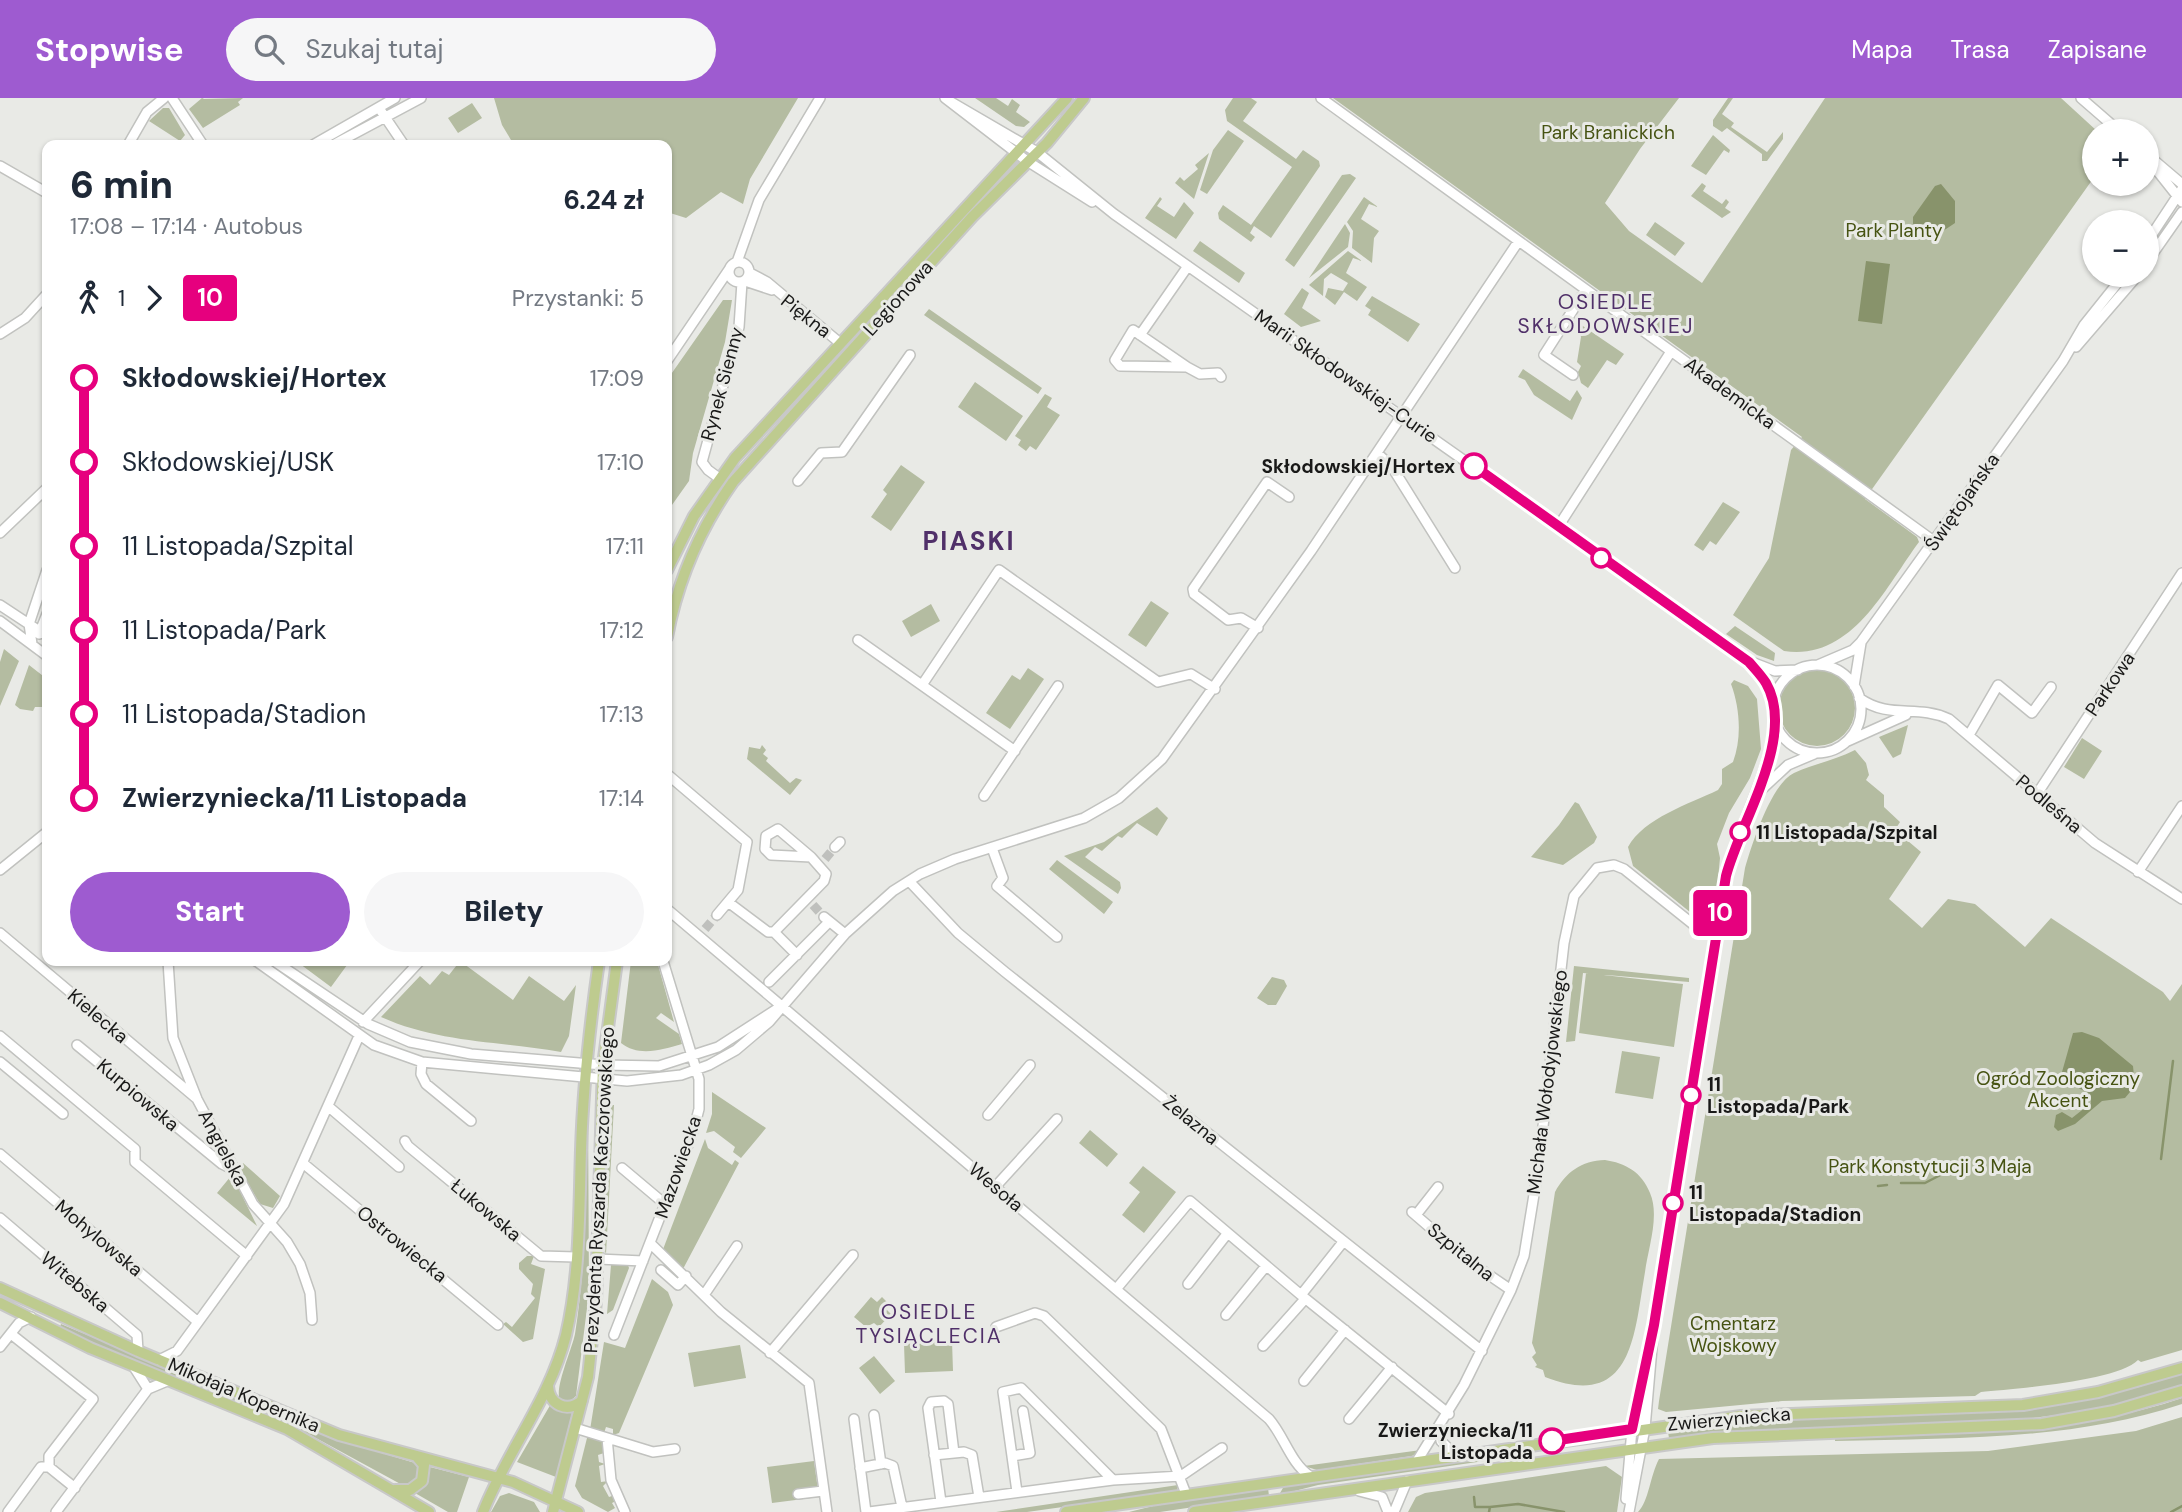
<!DOCTYPE html>
<html lang="pl">
<head>
<meta charset="utf-8">
<style>
  body { margin:0; font-family:"DM Sans",sans-serif; background:#f6f6f7; color:#1f2937; height:100vh; display:flex; flex-direction:column; font-size:26px; white-space:nowrap }
  * { box-sizing:border-box; margin:0 }
  p { font-size:23px; color:#747a83 }
  .icon { flex:none; width:38px; height:38px; fill:none; stroke:currentColor; stroke-width:2; stroke-linecap:round; stroke-linejoin:round }
  .map { position:relative; flex:1; overflow:hidden }
  .panel { position:absolute; left:42px; top:42px; width:630px; height:826px; display:flex; flex-direction:column; background:#fff; border-radius:14px; box-shadow:0 2px 5px #0004 }
  .panel>* { flex:none }
  .badge { padding:0 14px; border-radius:5px; font-size:24px; line-height:46px }
  .fabs { position:absolute; left:2082px; top:21px; display:grid; gap:14px }
  .fabs a { display:grid; place-items:center; width:77px; height:77px; border-radius:50%; background:#fff; box-shadow:0 2px 5px #0004; font-size:35px }
  .map>.badge { position:absolute; translate:-50% -50%; box-shadow:0 0 0 4px #fff }
  .legs { display:flex; align-items:center; gap:10px; height:77px; padding:0 28px; font-size:23px }
  .legs p { margin-inline-start:auto }
  .headline { display:flex; align-items:center; justify-content:space-between; height:119px; padding:0 28px }
  h1 { font-size:38px; font-weight:800; line-height:52px }
  .primary-button { display:flex; gap:14px; margin-top:auto; padding:14px 28px }
  .primary-button a { flex:1; height:80px; border-radius:42px; background:#9e5bd0; color:#fff; font-size:28px; font-weight:800; line-height:80px; text-align:center }
  .primary-button a+a { background:#f6f6f7; color:#1f2937 }
  ul { padding:0 28px; list-style:none }
  li { display:flex; align-items:center; gap:24px; height:84px; font-size:26px }
  li i { display:grid; place-items:center; width:10px; height:100%; margin:0 9px; background:currentColor }
  li i::after { content:''; width:18px; height:18px; margin:-9px; border:5px solid; border-radius:50%; background:#fff }
  li p { margin-inline-start:auto }
  li:first-child i { background:linear-gradient(#0000 50%,currentColor 0) }
  li:last-child i { background:linear-gradient(currentColor 50%,#0000 0) }
  header { display:flex; align-items:center; gap:42px; box-sizing:border-box; height:98px; padding:0 35px; background:#9e5bd0; color:#fff }
  header strong { font-size:33px }
  nav { display:flex; gap:38px; margin-inline-start:auto; font-size:24px }
  .search { width:490px; height:63px; background:#f6f6f7; display:flex; align-items:center; gap:18px; box-sizing:border-box; padding:0 24px; border-radius:38px; color:#747a83; font-size:26px }
  .map>svg:first-child { display:block }
</style>
</head>
<body>
<header>
<strong>Stopwise</strong>
<div class="search"><svg class="icon" aria-label="search" viewBox="0 0 24 24"><circle cx="10" cy="10" r="6"/><path d="M15 15l6 6"/></svg>Szukaj tutaj</div>
<nav><a>Mapa</a><a>Trasa</a><a>Zapisane</a></nav>
</header>
<div class="map">
<svg width="2182" height="1414" viewBox="0 0 2182 1414">
  <rect width="100%" height="100%" fill="#e9eae6"/>
  <path fill="#b4bca1" d="M202,0L204,1L243,0L238,4L240,7L203,30L189,11Z
    M494,0H798L750,81L743,106L721,94L686,120L667,114V47H514L502,27Z
    M975,0H996L1008,8L1012,1L1020,7L1016,14L1030,24L1024,29L1016,28Z
    M1233,0H1251L1257,4L1243,23L1296,61L1303,52L1319,63L1320,68L1271,140L1254,128L1250,135L1255,139L1251,144L1219,121L1218,115L1223,107L1251,127L1292,69L1227,23L1225,12Z
    M1333,0H1679L1640,51L1605,105L1629,133L1702,185L1825,0H2061L2097,33L2095,78L1865,401L1917,439L1919,444C1885,490 1852,563 1784,553L1733,517L1769,460L1791,352L1802,339Z
    M1728,0H1733L1722,16L1734,25L1731,29L1767,54L1783,34V41L1767,63H1762V56L1727,30L1722,34L1713,28V22Z
    M472,5L482,20L458,35L448,20Z
    M163,10H169L185,37L180,43L149,23Z
    M1228,32L1244,43L1207,96L1200,92L1213,52Z
    M1713,37L1730,52L1729,55L1724,52L1706,77L1691,68Z
    M1209,55L1194,101L1175,85L1180,79L1184,83L1198,71L1195,67Z
    M1350,76L1356,80L1294,169L1285,162L1342,77Z
    M1702,85L1706,88L1703,93L1722,106L1726,101L1729,104L1725,110L1731,114L1722,120L1691,98Z
    M1160,99L1162,101L1157,108L1174,119L1184,104L1194,115L1176,141L1145,120Z
    M1364,99L1378,109L1369,106L1361,121L1379,133L1374,140L1372,165L1352,150L1353,133L1347,124Z
    M1655,124L1685,145L1675,158L1646,137Z
    M1345,126L1350,135L1348,149L1309,180Z
    M1200,143L1245,175L1239,185L1193,153Z
    M1348,153L1362,163L1353,160L1346,175L1367,189L1357,203L1344,194L1335,207L1325,199L1328,190L1343,193L1348,185L1331,175L1324,181L1323,198L1309,187Z
    M1302,190L1309,195L1302,210L1321,223L1301,229L1284,216Z
    M1372,198L1420,226L1408,244L1368,217L1371,212L1365,208Z
    M723,202H732L725,244L693,355L689,383L667,414V282Z
    M929,211L1042,290L1038,296L924,217Z
    M1577,224L1624,256L1616,267L1607,262L1588,290L1581,285L1578,274L1581,268L1577,264L1581,239Z
    M1523,271L1570,303L1577,292L1582,300L1572,322L1534,297L1525,282L1518,279Z
    M975,284L1023,318L1006,343L958,309Z
    M1045,296L1052,300L1047,309L1060,317L1036,352L1030,348L1026,353L1018,347L1021,342L1015,338Z
    M901,367L925,384L891,433L871,419L887,396L883,392Z
    M1723,404L1740,414L1716,447L1710,443L1703,453L1694,447Z
    M1151,503L1169,515L1146,549L1128,537Z
    M931,506L940,523L911,539L902,523Z
    M1735,528L1775,555L1774,563L1757,557L1726,536Z
    M4,551L19,563L0,608V564Z
    M29,567L47,581V609H35L33,613L20,611L15,607Z
    M1028,570L1044,581L1010,631L986,615L1012,577L1020,582Z
    M1779 610a38 38 0 1 1 76 0a38 38 0 1 1-76 0Z
    M1734,582L1748,588L1757,601L1761,651L1750,680L1729,715L1717,746L1720,760L1715,813L1706,827L1633,768L1628,749C1644,720 1689,706 1718,692L1722,686V671L1733,664C1742,640 1740,610 1731,586Z
    M1908,627L1901,656L1893,660L1879,639Z
    M2082,640L2102,653L2084,681L2064,669Z
    M762,647L766,652L763,656L768,660L766,663L790,685L796,680L802,682L790,697L747,661L749,649L760,651Z
    M1855,652L1866,665L1869,677L1866,682L1884,697V709L1900,724L1895,732L1921,754L1889,801L1922,830L1948,801L1975,806L2025,849L2051,820L2163,894L2170,903L2182,886V1252L2141,1264L2138,1262C2118,1283 2013,1291 1981,1294L1975,1298L1782,1303L1666,1314L1658,1311L1659,1303L1745,770C1752,746 1771,686 1794,675C1814,666 1835,662 1855,652Z
    M1575,704L1579,706L1597,739L1594,745L1563,767L1531,759L1559,727Z
    M1157,709L1168,720L1157,738L1137,725L1122,740L1118,738L1102,753L1095,749L1085,759L1120,784L1121,790L1118,796L1064,758L1104,744Z
    M1057,762L1113,804L1104,816L1049,771Z
    M296,863H350L331,889Z
    M460,863L513,902L529,878L564,903L576,887L569,938L561,954C499,943 439,945 381,919L420,878L430,887L442,873L449,877Z
    M631,863H657L674,924L661,915L656,920L679,936L682,946C662,952 638,959 621,945Z
    M1574,868L1689,880V884L1583,875L1575,943L1566,944Z
    M1586,875L1683,886L1674,949L1579,935Z
    M1272,879L1284,882L1287,888L1276,907H1268L1257,900Z
    M1622,953L1660,959L1653,1001L1615,995Z
    M712,994L766,1030L741,1060L733,1054L735,1049L714,1033L706,1035L712,1016Z
    M588,1006L589,1194L576,1298L568,1305L560,1302C554,1291 572,1251 575,1236C587,1160 586,1083 588,1006Z
    M611,1007H614L606,1156L603,1148Z
    M1090,1032L1118,1056L1107,1069L1079,1045Z
    M705,1041L708,1050L732,1067L735,1062L739,1065L683,1171L662,1154Z
    M1605,1062C1625,1065 1642,1074 1650,1095C1660,1118 1648,1150 1645,1174C1634,1237 1633,1313 1545,1279L1543,1272L1535,1269L1537,1267L1532,1259L1536,1255L1532,1245L1555,1094C1566,1074 1581,1063 1605,1062Z
    M243,1065L280,1098L273,1110L260,1106L239,1070Z
    M1143,1068L1176,1094L1144,1135L1122,1117L1140,1094L1129,1085Z
    M231,1078L234,1081L257,1128L217,1095Z
    M527,1158H534L531,1166L545,1171L533,1241L523,1244L503,1226L506,1224L512,1229L535,1200L531,1196L533,1186L519,1171V1165Z
    M611,1167H628L629,1170L613,1212L607,1216Z
    M652,1181L668,1194L673,1207L619,1335L613,1337V1331L606,1329L604,1335L590,1332L604,1244L625,1250Z
    M871,1199L877,1204L882,1199L888,1205L885,1210L891,1216L879,1229L874,1225L866,1229L854,1219Z
    M61,1226L185,1278L179,1282C138,1266 98,1249 60,1229Z
    M952,1243L953,1273L905,1275L904,1246Z
    M740,1247L746,1280L694,1289L688,1255Z
    M874,1258L895,1283L880,1296L859,1270Z
    M2182,1274V1288C2015,1344 1841,1321 1669,1340L1668,1334L1800,1320L2043,1310L2139,1289Z
    M192,1281L335,1341L415,1365L419,1373L417,1382L406,1389L292,1327L185,1283Z
    M2182,1300V1306C2071,1343 1951,1340 1835,1343V1339C1952,1336 2070,1338 2182,1300Z
    M552,1304L573,1311L556,1379L517,1364Z
    M2182,1319V1414H1638C1649,1403 1650,1378 1659,1361L1988,1353L2136,1333Z
    M588,1336L603,1343L604,1355L598,1357L599,1364L605,1366L599,1368L601,1384L608,1383L603,1388L609,1399L615,1397L616,1403L612,1405L615,1410L608,1414L582,1400L575,1388Z
    M1421,1352L1412,1358L1317,1372L1304,1368Z
    M1503,1357L1498,1361L1318,1387L1279,1397L1284,1388Z
    M814,1363L819,1399L772,1405L767,1369Z
    M426,1368L469,1379L457,1414H448L415,1395L426,1384Z
    M1606,1368L1622,1379L1617,1414H1408L1416,1399L1425,1395Z
    M1178,1387L1177,1393L1027,1414H996Z
    M1268,1390L1269,1398L1160,1414H1129L1165,1405Z
    M509,1395L534,1404L540,1414H491L500,1398Z"/>
  <path fill="#88936b" d="M1941,86L1955,103V125L1940,135L1926,136L1913,129V119L1935,88Z
    M1866,163L1890,166L1882,226L1858,223Z
    M2082,934L2099,940L2133,968L2135,988L2125,1000L2102,1003L2075,1026L2058,1033L2054,1029L2056,1017L2062,1014L2072,1020L2091,1005L2090,996L2069,985L2062,974L2073,935Z"/>
  <g fill="none" stroke-linecap="round" stroke-linejoin="round">
    <path stroke="#88936b" stroke-width="2.5" d="M2161,1061L2173,963
      M1901,1085H1925L1950,1072H1969
      M1878,1088L1887,1087
      M1474,1399L1475,1409H1489
      M1489,1414L1490,1409L1518,1406L1564,1414
      M2171,1414L2182,1408"/>
    <path stroke="#bfc0bd" stroke-width="9" stroke-dasharray="9 4.5" stroke-linecap="butt" d="M825,761L835,749
      M813,807L824,819
      M705,831L717,817"/>
    <defs>
      <path id="minor" d="M172,0L203,47
        M945,0L1027,63L1092,104
        M1321,0L1935,444
        M2081,0L2119,33
        M951,4L1037,54L1114,116L1749,563L1775,573L1798,572
        M381,13L404,47
        M128,47L147,14L164,0
        M313,47L395,0
        M333,47L421,0
        M2149,58L2182,86
        M2147,60L2182,104
        M0,68L47,95
        M2147,144L2182,91
        M729 174a10 10 0 1 1 20 0a10 10 0 1 1-20 0Z
        M737,164L759,102L820,0
        M2147,164L2182,114
        M750,175L767,184L840,245
        M745,183L772,192
        M0,236L25,220L47,196
        M1140,237L1188,168
        M2076,249L2138,177
        M667,263L730,170
        M1187,269L1120,268L1115,262L1133,232L1187,269L1200,276L1218,275L1221,279
        M1573,277L1544,257L1585,193
        M1377,355L1392,369L1455,470
        M719,380L708,372L702,364L739,229L742,184
        M798,383L821,355L842,354L910,257
        M1558,429L1670,255
        M0,435L47,390
        M0,507L47,538
        M0,523L47,558
        M1258,530L1241,520L1228,522L1194,496L1193,491L1267,384L1289,399
        M39,536L47,516
        M858,542L1015,653
        M32,546L29,526L47,472
        M1750,565L1766,586L1773,603
        M1818,567L1853,552L1861,544L2063,263L2084,227L2124,177
        M1773 611a44 44 0 1 1 88 0a44 44 0 1 1-88 0Z
        M922,587L999,472L1158,584L1191,576L1215,591
        M1854,588L1861,545
        M1859,600C1890,622 1916,606 1949,621L2095,745L2182,801
        M1969,637L1998,587L2032,615L2051,589
        M1848,643L1906,617
        M667,676L747,744L738,792L717,817
        M1760,693L1788,667L1814,656
        M2037,696L2182,475
        M984,698L1058,588
        M835,749L840,744
        M992,750L1003,780L997,788L1057,839
        M0,772L47,734
        M2138,774L2182,708
        M909,783L958,835L1005,874L1482,1253
        M728,804L768,834H774L824,783L826,776L811,759L771,757L765,751L766,738L778,731L811,759
        M667,811L1269,1321C1284,1338 1291,1366 1310,1378
        M824,819L845,836
        M774,834L797,857
        M0,835L196,1000
        M168,863L173,940L197,1001L253,1106L287,1144L300,1166L310,1195L312,1222
        M256,863L374,947L422,964L627,983L681,977L709,967L736,952L769,924L845,836L893,793L920,776L955,761L1084,720L1119,700L1162,661L1311,453L1518,144
        M274,863L368,926L410,944L471,956L603,967L659,968L718,949L780,909
        M769,884L829,824
        M363,924L420,863
        M0,938L135,1051V1064L247,1158
        M77,947L222,1066L234,1072
        M0,964L63,1016
        M422,964L421,976L426,986L471,1023
        M329,1009L399,1069
        M988,1017L1030,967
        M405,1043L408,1048L541,1158L576,1159
        M0,1056L198,1224
        M304,1066L498,1227
        M622,1070L666,1107
        M996,1088L1057,1021
        M1412,1114L1470,1164L1511,1192
        M1416,1117L1438,1089
        M0,1120L137,1237L138,1253
        M651,1146L721,1214L809,1285L827,1414
        M598,1161L643,1163
        M661,1172L678,1187L686,1178
        M1188,1186L1227,1136
        M1117,1190L1190,1103L1301,1197L1449,1316
        M704,1197L737,1148
        M1301,1197L1343,1144
        M1226,1217L1266,1168
        M996,1229L1035,1215L1044,1218L1161,1331L1186,1396
        M11,1236L93,1301L49,1358V1369
        M614,1237L693,1034L699,1011V981L663,863
        M1263,1248L1305,1201
        M0,1249L19,1225L31,1219
        M770,1255L853,1157
        M159,1262L177,1253L284,1106L359,938
        M134,1269L148,1291
        M1304,1283L1345,1232
        M874,1317L881,1366
        M854,1321L866,1414
        M1349,1321L1392,1269
        M575,1330L653,1354L675,1351
        M1440,1331L1441,1343L1455,1357
        M607,1340L611,1382L625,1414
        M934,1357L964,1354L972,1357L979,1399
        M1012,1358L1030,1355L1023,1313
        M1417,1363L1464,1287L1511,1192L1524,1158L1538,1072L1564,845L1574,798L1597,770L1614,767L1624,771L1699,831L1716,837
        M860,1370L885,1365L893,1368L902,1409
        M1359,1393L1382,1399L1388,1414
        M1017,1394L1003,1294L1021,1290L1113,1382
        M798,1396L823,1393
        M1626,1401L1632,1331L1647,1253
        M941,1404L928,1310L931,1304L944,1303L948,1306L954,1355
        M8,1414L41,1369H49L75,1390
        M56,1414L148,1291L167,1283
        M869,1414L1113,1382L1181,1378L1222,1350
        M1394,1414L1407,1383
        M1629,1414L1645,1330L1654,1227L1726,778C1739,725 1768,680 1775,626"/>
      <path id="major" d="M667,472L694,418L735,360L1067,0
        M667,539C678,481 699,432 733,384L972,119L1047,45L1084,0
        M0,1190L138,1253L339,1337L513,1384L578,1414
        M0,1205L90,1250L287,1331L429,1414
        M548,1288C549,1307 567,1315 582,1303
        M395,1392H410L422,1383L424,1367L418,1360
        M483,1414C507,1353 550,1301 566,1237C580,1177 579,1114 581,1052C583,988 590,926 599,863
        M553,1414L588,1279L596,1203L603,967L617,863
        M1066,1414L1741,1318L2023,1307L2098,1294L2182,1270
        M1194,1414L1713,1340L2042,1326L2114,1313L2182,1293"/>
    </defs>
    <use href="#minor" stroke="#c1c2bf" stroke-width="12"/>
    <use href="#major" stroke="#c8c8c8" stroke-width="14"/>
    <use href="#minor" stroke="#fff" stroke-width="9"/>
    <use href="#major" stroke="#becb8f" stroke-width="10"/>
  </g>
  <g fill="none" stroke-linecap="round" stroke-linejoin="round">
    <defs>
      <path id="line-1" d="M1474,368L1749,564C1754,570 1761,577 1766,585C1797,639 1740,724 1726,778L1654,1227L1632,1331L1552,1343"/>
    </defs>
    <use href="#line-1" stroke="#fff" stroke-width="16"/>
    <use href="#line-1" stroke="#e6007e" stroke-width="10"/>
  </g>
  <g fill="#fff" stroke="#e6007e" stroke-width="3.5">
    <circle cx="1474" cy="368" r="12"/>
    <circle cx="1601" cy="460" r="9"/>
    <circle cx="1740" cy="734" r="9"/>
    <circle cx="1691" cy="997" r="9"/>
    <circle cx="1673" cy="1105" r="9"/>
    <circle cx="1552" cy="1343" r="12"/>
  </g>
  <g text-anchor="middle" dominant-baseline="central" stroke-width="6" stroke-linejoin="round" paint-order="stroke">
    <g font-size="19" fill="#465312" stroke="#e9eae6">
      <text x="1608" y="34">Park Branickich</text>
      <text x="1894" y="132">Park Planty</text>
      <text x="2058" y="980">Ogród Zoologiczny<tspan x="2058" dy="22">Akcent</tspan></text>
      <text x="1930" y="1068">Park Konstytucji 3 Maja</text>
      <text x="1733" y="1225">Cmentarz<tspan x="1733" dy="22">Wojskowy</tspan></text>
    </g>
    <g font-size="19" fill="#191918" stroke="#e9eae6">
      <text transform="translate(898 200) rotate(-48)">Legionowa</text>
      <text transform="translate(806 218) rotate(38)">Piękna</text>
      <text transform="translate(1346 278) rotate(35)">Marii Skłodowskiej-Curie</text>
      <text transform="translate(722 286) rotate(-75)">Rynek Sienny</text>
      <text transform="translate(1730 295) rotate(36)">Akademicka</text>
      <text transform="translate(1962 404) rotate(-55)">Świętojańska</text>
      <text transform="translate(2110 586) rotate(-56)">Parkowa</text>
      <text transform="translate(2049 706) rotate(40)">Podleśna</text>
      <text transform="translate(98 918) rotate(40)">Kielecka</text>
      <text transform="translate(1547 984) rotate(-83)">Michała Wołodyjowskiego</text>
      <text transform="translate(138 997) rotate(40)">Kurpiowska</text>
      <text transform="translate(1191 1022) rotate(39)">Żelazna</text>
      <text transform="translate(223 1050) rotate(62)">Angielska</text>
      <text transform="translate(678 1069) rotate(-71)">Mazowiecka</text>
      <text transform="translate(996 1089) rotate(40)">Wesoła</text>
      <text transform="translate(599 1092) rotate(-87)">Prezydenta Ryszarda Kaczorowskiego</text>
      <text transform="translate(486 1112) rotate(40)">Łukowska</text>
      <text transform="translate(99 1140) rotate(40)">Mohylowska</text>
      <text transform="translate(402 1146) rotate(39)">Ostrowiecka</text>
      <text transform="translate(1461 1154) rotate(39)">Szpitalna</text>
      <text transform="translate(75 1184) rotate(40)">Witebska</text>
      <text transform="translate(244 1297) rotate(23)">Mikołaja Kopernika</text>
      <text transform="translate(1729 1321) rotate(-5)">Zwierzyniecka</text>
    </g>
    <g font-size="19" font-weight="bold" fill="#191918" stroke="#e9eae6" text-anchor="start">
      <text x="1455" y="368" text-anchor="end">Skłodowskiej/Hortex</text>
      <text x="1756" y="734">11 Listopada/Szpital</text>
      <text x="1707" y="986">11<tspan x="1707" dy="22">Listopada/Park</tspan></text>
      <text x="1689" y="1094">11<tspan x="1689" dy="22">Listopada/Stadion</tspan></text>
      <text x="1533" y="1332" text-anchor="end">Zwierzyniecka/11<tspan x="1533" dy="22">Listopada</tspan></text>
    </g>
    <g font-size="21" letter-spacing="2" fill="#503069" stroke="#e9eae6">
      <text x="1606" y="204">OSIEDLE<tspan x="1606" dy="24">SKŁODOWSKIEJ</tspan></text>
      <text x="929" y="1214">OSIEDLE<tspan x="929" dy="24">TYSIĄCLECIA</tspan></text>
    </g>
    <g font-size="26" font-weight="bold" letter-spacing="2" fill="#503069" stroke="#e9eae6">
      <text x="969" y="443">PIASKI</text>
    </g>
  </g>
</svg>
<div class="fabs">
<a>+</a>
<a>−</a>
</div>
<b class="badge" style="left:1720px;top:815px;background:#e6007e;color:#fff">10</b>
<section class="panel">
<div class="headline"><div><h1>6 min</h1><p>17:08 – 17:14 · Autobus</p></div><b>6.24 zł</b></div>
<div class="legs"><svg class="icon" aria-label="walk" viewBox="0 0 24 24"><circle cx="13" cy="4" r="2"/><path d="M13 8l-2 6 4 7M11 14l-3 7M7 12l3-4h3l4 4"/></svg>1<svg class="icon" aria-label="forward" viewBox="0 0 24 24"><path d="M9 5l7 7-7 7"/></svg><b class="badge" style="background:#e6007e;color:#fff">10</b><p>Przystanki: 5</p></div>
<ul>
<li><i style="color:#e6007e"></i><b>Skłodowskiej/Hortex</b><p>17:09</p></li>
<li><i style="color:#e6007e"></i><span>Skłodowskiej/USK</span><p>17:10</p></li>
<li><i style="color:#e6007e"></i><span>11 Listopada/Szpital</span><p>17:11</p></li>
<li><i style="color:#e6007e"></i><span>11 Listopada/Park</span><p>17:12</p></li>
<li><i style="color:#e6007e"></i><span>11 Listopada/Stadion</span><p>17:13</p></li>
<li><i style="color:#e6007e"></i><b>Zwierzyniecka/11 Listopada</b><p>17:14</p></li>
</ul>
<div class="primary-button"><a>Start</a><a>Bilety</a></div>
</section>
</div>
</body>
</html>
